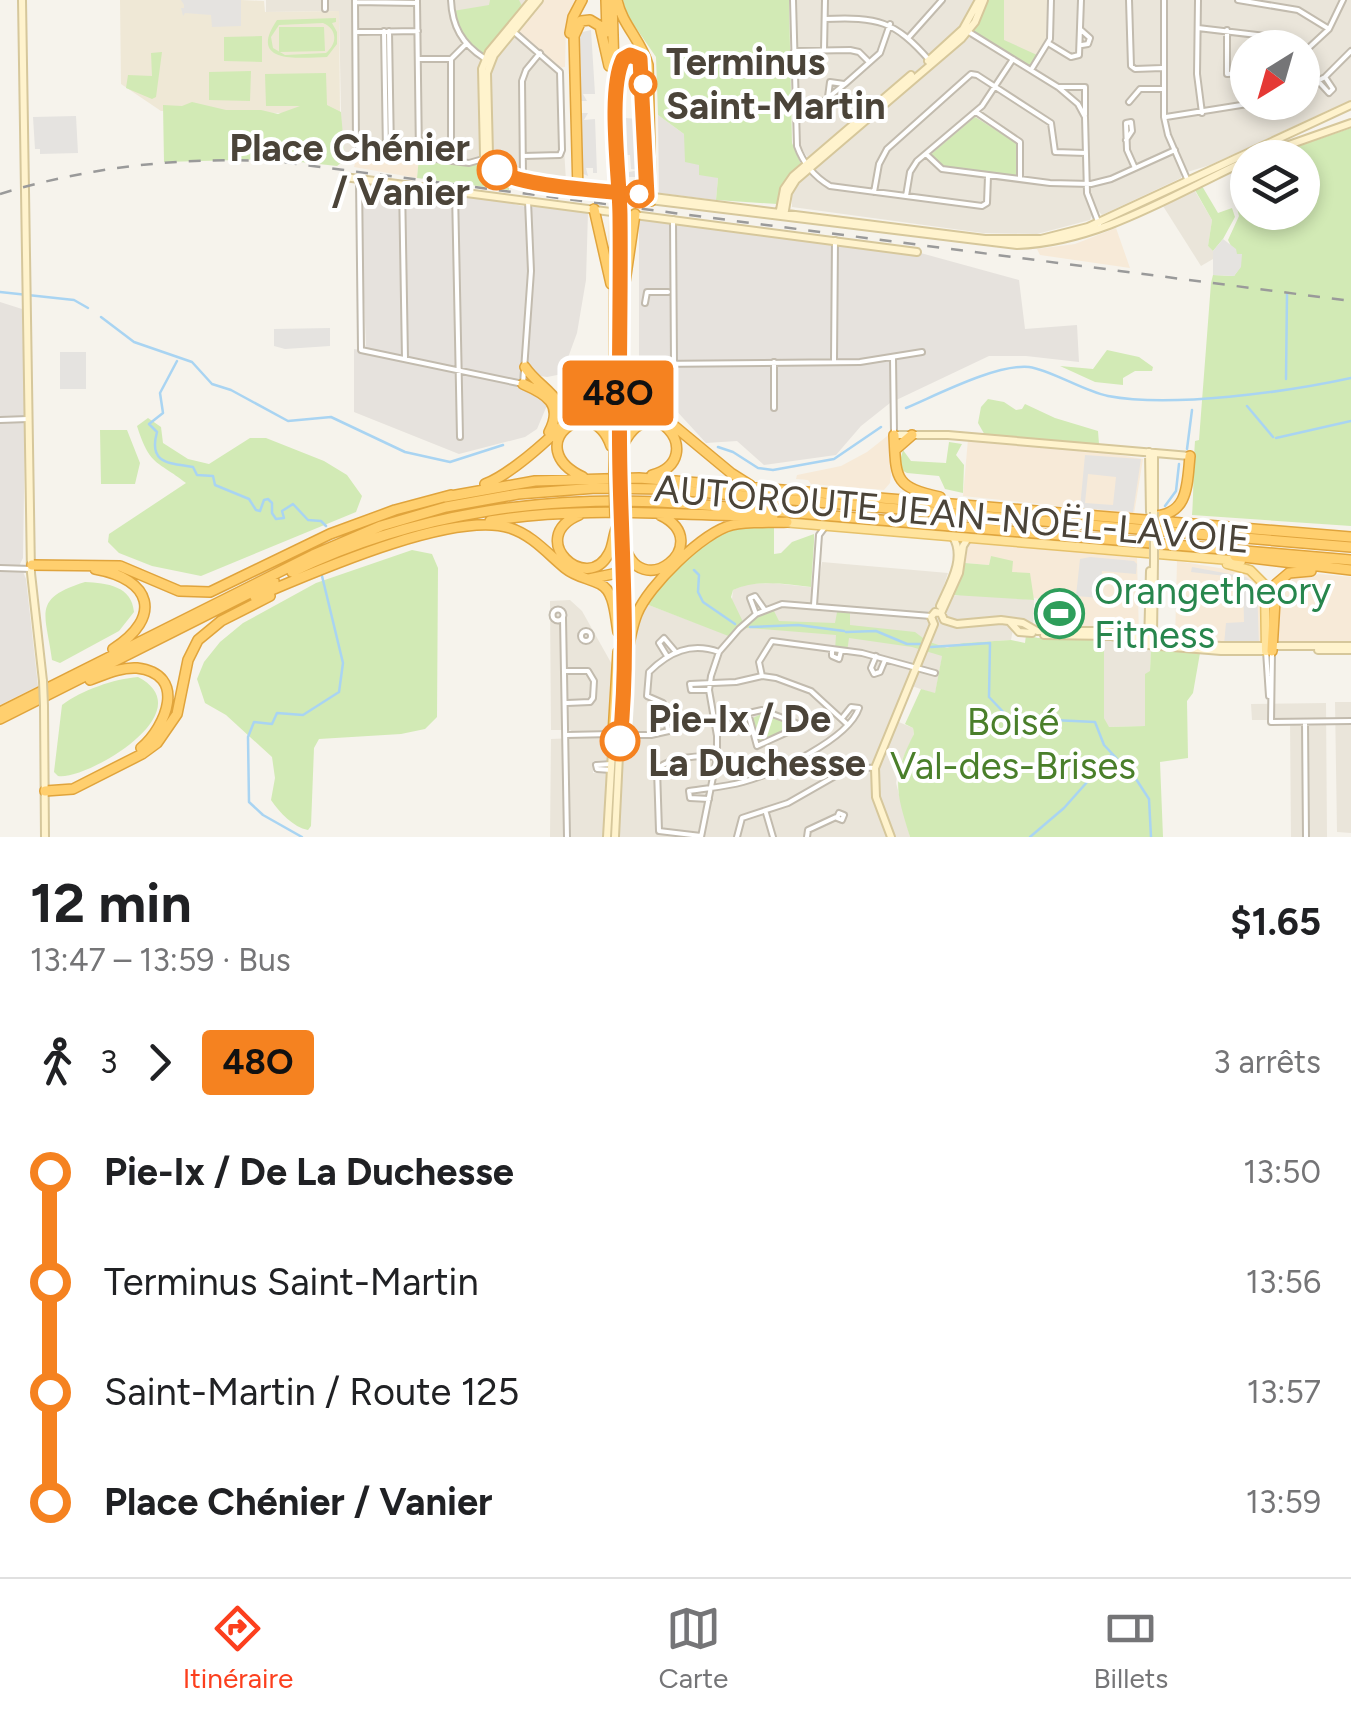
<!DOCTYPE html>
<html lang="fr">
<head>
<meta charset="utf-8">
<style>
  body { margin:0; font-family:Figtree,sans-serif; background:#f2f2f2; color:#202124; height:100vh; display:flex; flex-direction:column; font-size:38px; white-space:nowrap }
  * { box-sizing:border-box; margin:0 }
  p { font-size:32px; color:#757577 }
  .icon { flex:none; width:55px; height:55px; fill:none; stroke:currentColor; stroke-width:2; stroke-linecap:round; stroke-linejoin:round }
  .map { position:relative; height:837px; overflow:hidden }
  .sheet { display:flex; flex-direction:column; background:#fff; flex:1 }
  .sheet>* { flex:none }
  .badge { padding:0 20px; border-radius:8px; font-size:35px; line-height:65px }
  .needle { width:65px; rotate:217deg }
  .controls { position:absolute; left:1230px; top:30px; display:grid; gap:20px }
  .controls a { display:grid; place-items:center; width:90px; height:90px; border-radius:50%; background:#fff; box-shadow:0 5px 15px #0003; font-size:50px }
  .map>.badge { position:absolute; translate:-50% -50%; box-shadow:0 0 0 5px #fff }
  .legs { display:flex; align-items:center; gap:15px; height:110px; padding:0 30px; font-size:32px }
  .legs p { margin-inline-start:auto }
  .overview { display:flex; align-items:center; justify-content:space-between; height:170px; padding:0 30px }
  h1 { font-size:55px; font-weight:700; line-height:75px }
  ul { padding:0 30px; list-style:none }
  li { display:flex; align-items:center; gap:35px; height:110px; font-size:38px }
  li i { display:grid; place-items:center; width:15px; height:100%; margin:0 12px; background:currentColor }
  li i::after { content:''; width:25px; height:25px; margin:-12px; border:8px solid; border-radius:50%; background:#fff }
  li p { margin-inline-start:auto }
  li:first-child i { background:linear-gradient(#0000 50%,currentColor 0) }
  li:last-child i { background:linear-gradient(currentColor 50%,#0000 0) }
  .dock { display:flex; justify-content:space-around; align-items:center; height:140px; border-top:2px solid #e0e0e0; background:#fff; font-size:28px; color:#757577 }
  .dock a { display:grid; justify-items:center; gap:5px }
  .dock .on { color:#fc3f1d }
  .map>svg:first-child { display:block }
</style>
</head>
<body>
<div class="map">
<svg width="1351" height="837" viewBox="0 0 1351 837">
  <rect width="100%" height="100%" fill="#f6f3ec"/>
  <path fill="#eae5da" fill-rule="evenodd" d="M266,0H532L489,52L484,159L473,163L358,149L356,159L342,158L339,11L266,12Z
    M797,0H1351V100L1210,165L1181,174V178L1102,215L1099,212L1092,215L1090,220L1037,234L983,233L792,207V192L797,182L815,167L800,147L798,136ZM1248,48H1302V102H1248Z
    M513,31L559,68L566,181L503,175L492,162L487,83L490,62Z
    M1195,191L1212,220L1208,246L1213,251V259L1201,266L1163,206Z
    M822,562L948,573L940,597L971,594L1034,600L1033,627L1023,620L1013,629L1011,640L963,643L942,657L935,694L909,685L894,720L913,728L914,734L898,769L896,783L910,837H619L624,739H627L628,732L625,725L629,667L632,645L646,604L728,635L733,590L747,584L773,583L818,588Z
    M570,600L582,611L614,668L608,760L593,761V773H607L604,837H550L551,739L572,738L571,730H551L550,601Z
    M1104,638L1151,648L1150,672L1145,675V726L1108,727L1104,718Z
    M1335,702H1351V833L1337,832Z
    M1326,703L1327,837H1291L1290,720H1252L1251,704Z"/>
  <path fill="#f7ead8" d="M542,0H577L566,26L565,67L559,68L513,31Z
    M359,148L419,157L417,178L354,167Z
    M1116,228L1130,268L1040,255L1037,249L1075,244Z
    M891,433V474L890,483L884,490L811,484L808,480L796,479L797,475L841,466L867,452Z
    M968,439L1084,449L1143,459L1134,514L963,496Z
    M969,541L1137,558L1139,636L1108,627H1039L1040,599L1034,598L1012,572L991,556L989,565L965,563Z
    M1177,561L1243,572L1257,579L1262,590L1276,592L1286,579L1320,574L1351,577V643H1280L1264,640L1260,644H1229L1175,641Z"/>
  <path fill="#e6e2dd" d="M658,115L684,134L699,165L718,178L716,200L659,193Z
    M359,179L455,191L531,208L535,205L588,212L586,280L577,333L562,374L547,377L534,375L530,389L548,403L537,429L525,437L459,454L354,412V349L361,350L366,345Z
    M639,216L917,252L1019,280L1025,329L1077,325L1079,362L1026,356H989L890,403L861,426L836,455L764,465L737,441L706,443L639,370Z
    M0,302L22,309L25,426L23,558L20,564L26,579L38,686L0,705Z"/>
  <path fill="#efe8d6" d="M120,0H241L264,1L265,12L339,11L340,114L161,111L121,84Z
    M1004,0H1049L1048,39L1037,55L1004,40Z"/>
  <path fill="#d2eab5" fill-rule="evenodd" d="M490,0H519L523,8L484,58C466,46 458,32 453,11L489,5Z
    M623,0H789L792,143L801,164L785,182L777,204L716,200L718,178L699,175V165L685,162L684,134L658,115L656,57L627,15Z
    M987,0H1004V40L1037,55L1030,68L971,31Z
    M336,18V22L332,23L337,32V44L327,57C298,58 247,64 277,20ZM323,23C337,29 338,43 326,53L285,55L273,48L271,37L279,25Z
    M279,27H324L325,51L279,52Z
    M262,36V62L224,61V37Z
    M162,52L156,97L152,99L126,88L128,75L152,76L151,53Z
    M251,71L250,101L209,100V72Z
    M326,73L327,105L341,112L345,160L337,166L273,159L164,162L163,105L182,106L192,102L226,110H261L278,114L300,106H266L265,74Z
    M975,117L1018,144V176L942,167L929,156Z
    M1351,128V526L1192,515C1194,490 1193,467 1195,441L1199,440L1211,283L1213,275L1234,276L1241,266L1228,240L1239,216L1237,208L1247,202L1248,212H1302V158L1270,156Z
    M419,157L471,164L484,159L509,183V190L417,178Z
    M1202,186L1218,213L1232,208L1235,217L1223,239L1213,251L1208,246L1212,220L1195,190Z
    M1107,350L1139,357L1153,367L1152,371H1135L1123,378V385L1095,382L1060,366L1093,369Z
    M988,399L1004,402L1016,410L1022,409L1025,404L1055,418L1098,431L1099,444L986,437L978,423L981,407Z
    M148,418L161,427L163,443L188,459L209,464L250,438H266L324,461L347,475L362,496L356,512L201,576L152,566L119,553L108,542L109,534L186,483C157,460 150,467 137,426Z
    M100,430H127L140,463L135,484H101Z
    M949,442L962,444L956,455L964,465L963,493L945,489L939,476L907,473L898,468L903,450L911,461L946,463Z
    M744,526H774V554L781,553L792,542L814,534V542L811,587C785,584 758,579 733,590L731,597L744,624L754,616L774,611L779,621L835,623L838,607L850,608V625L915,632L927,641L947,648L963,643L1011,640L1025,643L1026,635L1038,638H1104V718L1109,727L1145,726V674L1150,671L1151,648L1200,653L1193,693L1187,701L1188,758L1160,762L1163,837H910C896,791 891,778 914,734L913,728L905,724L921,689L935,693L942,656L912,647L849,638L847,652L835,650L836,635L749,628L739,629L731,637L646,604C669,570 704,536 744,526Z
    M412,550L432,554L438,568L437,717L425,729L401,734L319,739L314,748L311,826L308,830C293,827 280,813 271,800L275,778L272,757L226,715L205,703L197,679L204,662L220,642L243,623L316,583Z
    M991,556L1013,561L1012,572L1030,573L1034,600L953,595L965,563L989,565Z
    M85,582C107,583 132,586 134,612L119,631L60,663L52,660C46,613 31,599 85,582Z
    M138,677C205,712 85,781 58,776L54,772L62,705C82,690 114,679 138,677Z
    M763,713L794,722V725L759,743L753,718Z"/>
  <path fill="#e5e3e0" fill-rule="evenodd" d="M181,0H241V26L212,27L211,15L185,13L183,16L181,8H184V5Z
    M591,30L595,94H583L587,101H580L578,33Z
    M633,111H640V177H629V172L639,170L631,169L630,155H627L626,118L637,119Z
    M582,113H588L584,120L595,119L597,173H593V168H586L588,176L581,173Z
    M76,116L78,153L40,154V149H35L33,117Z
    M1223,239L1236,249L1237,254H1242L1241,267L1234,276L1213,275V251Z
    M330,328V346L285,349L274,346V329Z
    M60,352H86V389H60Z
    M1085,455L1141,459L1133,512L1080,508ZM1088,474L1116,477L1113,505L1085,503Z
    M1090,557L1134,561L1137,564L1136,574L1102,571L1100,598L1076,596L1080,559Z
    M1192,567L1246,577L1257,586L1259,645H1224L1226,623L1244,622L1243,578L1191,572Z"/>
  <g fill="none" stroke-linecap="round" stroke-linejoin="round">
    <path stroke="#a9d4f2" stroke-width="2.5" d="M0,292L74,300L88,308
      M101,317L134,342L192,362L212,384L231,390L288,421L331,417L405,452L450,462L503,445
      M177,361L160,393L163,413L149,424L157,432C148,464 169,463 193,467L197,475L213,476L215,485L249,499L256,510L260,511L264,500L268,499L272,503V513L276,519L284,518L282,511L293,504L308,520L321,521L326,526
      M1286,379L1287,294
      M1247,406L1273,437
      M906,408C937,395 996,364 1029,367C1051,370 1083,391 1108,396C1171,408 1287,392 1351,378
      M1276,438L1351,421
      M718,447L733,452L758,468L773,470L834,459L881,427
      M1187,449L1192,410
      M1165,506L1176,491L1179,464
      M694,570L699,575L698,592L703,602L735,624
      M750,627L798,625L844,631
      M846,632L876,631L907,644H921
      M931,647L990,643L989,697L1009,718L1095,722L1104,745L1136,779L1149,799L1151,837
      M302,837L263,815L249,802L248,737L254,722L272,724L277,713L303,715L339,692L343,663L322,576
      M1030,837L1064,808L1112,754"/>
    <defs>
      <path id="street" d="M325,0V9
        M355,0L356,145L363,150L469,163L483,159
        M417,0L419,157
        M451,0C452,26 462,44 484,58
        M793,0L797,146C803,163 815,177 830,186L982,206L987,203L988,176
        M1129,0L1131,66L1135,69L1162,68
        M1164,0V117L1168,135L1188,181
        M1198,0L1197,74L1202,113
        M1238,0L1298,10L1329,29
        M355,2L417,3
        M825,19C878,17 894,20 930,61
        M1198,28L1290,39L1299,48
        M1081,30L1090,38L1088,44L1082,45
        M1227,30V74L1248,73
        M384,31L386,152
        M389,31L391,153
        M513,31L560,72L562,150L560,155L523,156
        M358,32L418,31
        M969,32L1058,87L1078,104L1085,117L1087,193L1099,224
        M909,37L942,0
        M1048,43L1071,57L1079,55L1081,0
        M824,50L825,0
        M794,51L850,50L859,52L869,62
        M1302,54L1329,29L1343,0
        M418,59H451
        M1031,70L1050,39L1051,0
        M1318,81L1329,93L1333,89L1325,77
        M1058,87H1085V115
        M1302,89L1325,77L1351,51
        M828,97L830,82L844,84
        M1129,102L1140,89H1162
        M794,106L820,104L845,84L880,53L890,24
        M976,112L1020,142V178
        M1166,117L1260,102
        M1126,140L1132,131L1131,122L1126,123L1127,150L1135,168
        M926,154L942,169L1050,183L1091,184L1111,179L1175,150
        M451,161V59L466,44
        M523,177L522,81L526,70L540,53
        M359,179L361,350L523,384L531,271L528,201
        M402,184L405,359
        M455,191L460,437
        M874,192L879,164L887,149L971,74L977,75L1051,123L1055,152L1086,153
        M906,196L910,172L917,161L982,106L1013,59
        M673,219L674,363
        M645,303L647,292H668
        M893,358L894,433
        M834,360L835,240
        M774,362V408
        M654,364L860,362L922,352
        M0,420L28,419
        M0,568L31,569
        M814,605L819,535L825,527
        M552.5 615a5.5 5.5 0 1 1 11 0a5.5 5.5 0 1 1-11 0Z
        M756,614L750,598L755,596L764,609
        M563,618L567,837
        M581 636a5 5 0 1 1 10 0a5 5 0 1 1-10 0Z
        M832,650V656L839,659L841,651
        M1266,651L1269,696
        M1272,652L1271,722L1351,721
        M667,656L659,643L664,638L675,651
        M876,656L871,668L874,674L880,672L885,660
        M566,671H588L594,681L593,698L590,702L567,703
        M762,676L759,662L772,641L862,653L935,673
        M709,690H691L690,684L736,682L762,676L776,678L811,691L847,724
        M1305,722L1306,837
        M668,730L663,703L647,696L649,672C669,652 691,642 719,652
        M566,735L612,734
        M621,735H651L762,710L796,723L792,730L757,746L748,713
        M611,770L597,769L596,765L611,764
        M709,799L690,798L689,791C707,788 725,787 743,782C775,773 848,740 859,708L851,707L843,717
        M766,813L773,837
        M839,813L844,815L842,820L837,818Z
        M701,836L659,831L657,769C671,757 699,755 717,757
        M701,837L717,757V736L709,690L711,676L719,652L739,629L756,614L782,604L931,616
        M737,837L742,818L788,803L851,767L875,768
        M807,837L808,830L836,817"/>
      <path id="secondary" d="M22,0L31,573L43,681
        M532,0L489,52L482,69L484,156L494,174L510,183L1017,245C1100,242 1174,194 1248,160
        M539,0L494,55L487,73L489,154L495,169L503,175L567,186L985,239H1041L1088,227L1351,105
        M928,61L963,29L979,0
        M1252,158L1351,123
        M344,177L917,252
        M780,210L784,189L793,176L911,75
        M784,216L788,193L796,180L961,39L975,22L984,0
        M894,435H948L1190,456
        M1149,452L1150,512
        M1154,453V511
        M940,606C949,585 966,559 953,537
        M941,613L959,573L963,546L968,538
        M1010,622L1019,632L1032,633
        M1044,635L1111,636L1148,645L1221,651H1271
        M1148,644L1153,636L1154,561
        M1148,644L1150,571
        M1318,650H1351
        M44,706L45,837
        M607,837L613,734
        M615,837L620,735
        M891,837L876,797L875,768L934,624L931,617L935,612L941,613L944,620L957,624L1001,620L1023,623L1037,631H1108L1150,641L1221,646H1351"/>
      <path id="primary" d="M782,522L1241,561
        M1227,564L1250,570L1265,585L1266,651"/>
      <path id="highway" d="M606,0L607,32
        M617,0C622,25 642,41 648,65L651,201
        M612,1L614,70
        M570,33L573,17L582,0
        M615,86L620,188
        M615,89L620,65L624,58L638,57L643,70
        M578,192L574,36L581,21L590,20L600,26L609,66
        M594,209L611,284
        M620,294L625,282L635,214
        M619,363L626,382L637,395L731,473L750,485
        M525,367C535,382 550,389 560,405L577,408
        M523,384C546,394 564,404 549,432
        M894,435C896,479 894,487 940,497
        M896,449L912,435
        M619,455C647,376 712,459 652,475
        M614,471L615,216
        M583,477C519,447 591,388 611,446
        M485,484C519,472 597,397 613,365
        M445,497L535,481L639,478L1351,537
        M579,515C525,538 587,596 609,553C613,546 613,537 616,529
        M1153,516C1189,515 1187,484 1190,456
        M621,517L623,657
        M490,521C585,505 678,516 773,516
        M624,542C638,607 718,543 660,515
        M1235,556L1351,570
        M32,565L120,566L179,591L210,592L330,534L395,510L451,495
        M95,569C152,579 163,617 113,649
        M292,572C417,511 556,493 693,504L1351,560
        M589,579L622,572
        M255,597C312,573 453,510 510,528C532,535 548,554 565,568C576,577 588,578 600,584C615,591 615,617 618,632
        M1272,651L1276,584L1289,573L1311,571
        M624,676C628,655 629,634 637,614C648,586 703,532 732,525C749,521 769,523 787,522
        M90,680C106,674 121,667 137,668C188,674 166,727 141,748
        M0,712L313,555L381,526L446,507L518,494L596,488L662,489L1351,547
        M0,719L274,581
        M613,734L618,652
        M620,735L624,672
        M45,791L73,789L142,754L157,743L177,714L188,660L198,640L221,621L270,596"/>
    </defs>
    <use href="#street" stroke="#c2bbae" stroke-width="8"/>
    <use href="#secondary" stroke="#d6c79b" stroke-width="10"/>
    <use href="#primary" stroke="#e6c16a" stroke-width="11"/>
    <use href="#highway" stroke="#e0a43c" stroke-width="12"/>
    <use href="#street" stroke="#fff" stroke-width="4"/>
    <use href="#secondary" stroke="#fff3cd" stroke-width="6"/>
    <use href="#primary" stroke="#ffe39c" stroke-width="8"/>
    <use href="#highway" stroke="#ffcf6e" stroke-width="9"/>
    <path stroke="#9a9a9a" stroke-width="2.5" stroke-dasharray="12 12" stroke-linecap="butt" d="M0,194C91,166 187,156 282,162L1351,301"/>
    <defs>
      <path id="secondary-bridge" d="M1154,561V512
        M43,681L44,706"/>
      <path id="highway-bridge" d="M620,188V217
        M614,471L615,517"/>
    </defs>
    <use href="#secondary-bridge" stroke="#d6c79b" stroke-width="10" stroke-linecap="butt"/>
    <use href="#highway-bridge" stroke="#e0a43c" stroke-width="12" stroke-linecap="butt"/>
    <use href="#secondary-bridge" stroke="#fff3cd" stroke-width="6"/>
    <use href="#highway-bridge" stroke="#ffcf6e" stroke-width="9"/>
  </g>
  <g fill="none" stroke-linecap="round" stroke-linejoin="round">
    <defs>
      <path id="line-1" d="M497,170C517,187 612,191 642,195L647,196L640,59L630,55L623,59C607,92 620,178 620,217C621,303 618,389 620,475C622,563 629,653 620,741"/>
    </defs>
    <use href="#line-1" stroke="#fff" stroke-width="22"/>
    <use href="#line-1" stroke="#f58220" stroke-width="15"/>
  </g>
  <defs>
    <symbol id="stadium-ring" viewBox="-11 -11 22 22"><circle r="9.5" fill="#fff" stroke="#2e9e5b" stroke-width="1.5"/><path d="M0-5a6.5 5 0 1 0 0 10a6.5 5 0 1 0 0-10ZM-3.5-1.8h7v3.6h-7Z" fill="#2e9e5b"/></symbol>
  </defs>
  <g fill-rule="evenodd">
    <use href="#stadium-ring" x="1032" y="586" width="55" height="55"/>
  </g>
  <g fill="#fff" stroke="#f58220" stroke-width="5">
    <circle cx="643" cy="84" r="12"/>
    <circle cx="497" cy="170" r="18"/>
    <circle cx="639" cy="194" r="12"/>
    <circle cx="620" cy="741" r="18"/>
  </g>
  <g text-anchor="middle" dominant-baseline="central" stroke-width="8" stroke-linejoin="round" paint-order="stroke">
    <g font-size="38" font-weight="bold" fill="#4b4439" stroke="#fff" text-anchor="start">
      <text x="666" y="62">Terminus<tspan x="666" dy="44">Saint-Martin</tspan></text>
      <text x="470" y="148" text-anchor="end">Place Chénier<tspan x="470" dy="44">/ Vanier</tspan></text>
      <text x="648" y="719">Pie-Ix / De<tspan x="648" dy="44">La Duchesse</tspan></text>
    </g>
    <g font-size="38" fill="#4b4439" stroke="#fff">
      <text transform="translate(952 514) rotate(5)">AUTOROUTE JEAN-NOËL-LAVOIE</text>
    </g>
    <g font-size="38" fill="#27864d" stroke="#fff" text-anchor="start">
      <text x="1094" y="591">Orangetheory<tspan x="1094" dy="44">Fitness</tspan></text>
    </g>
    <g font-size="38" fill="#4a7f2a" stroke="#fff">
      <text x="1013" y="722">Boisé<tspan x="1013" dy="44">Val-des-Brises</tspan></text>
    </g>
  </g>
</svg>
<div class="controls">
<a><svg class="needle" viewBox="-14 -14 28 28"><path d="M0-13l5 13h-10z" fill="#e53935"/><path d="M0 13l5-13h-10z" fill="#757577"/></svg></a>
<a><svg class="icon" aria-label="layers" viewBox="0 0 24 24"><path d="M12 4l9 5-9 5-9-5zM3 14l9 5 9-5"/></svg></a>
</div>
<b class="badge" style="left:618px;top:393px;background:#f58220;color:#111">48O</b>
</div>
<section class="sheet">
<div class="overview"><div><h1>12 min</h1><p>13:47 – 13:59 · Bus</p></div><b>$1.65</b></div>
<div class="legs"><svg class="icon" aria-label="walk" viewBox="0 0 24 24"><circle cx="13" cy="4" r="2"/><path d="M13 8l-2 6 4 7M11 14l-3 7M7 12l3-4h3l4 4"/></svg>3<svg class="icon" aria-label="forward" viewBox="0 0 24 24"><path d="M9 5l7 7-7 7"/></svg><b class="badge" style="background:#f58220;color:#111">48O</b><p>3 arrêts</p></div>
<ul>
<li><i style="color:#f58220"></i><b>Pie-Ix / De La Duchesse</b><p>13:50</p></li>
<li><i style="color:#f58220"></i><span>Terminus Saint-Martin</span><p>13:56</p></li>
<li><i style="color:#f58220"></i><span>Saint-Martin / Route 125</span><p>13:57</p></li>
<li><i style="color:#f58220"></i><b>Place Chénier / Vanier</b><p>13:59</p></li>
</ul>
</section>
<nav class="dock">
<a class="on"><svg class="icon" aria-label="directions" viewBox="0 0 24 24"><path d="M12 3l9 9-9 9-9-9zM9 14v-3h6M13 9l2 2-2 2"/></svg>Itinéraire</a>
<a><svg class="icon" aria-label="map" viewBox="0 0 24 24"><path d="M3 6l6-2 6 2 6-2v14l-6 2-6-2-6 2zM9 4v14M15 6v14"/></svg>Carte</a>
<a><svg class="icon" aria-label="tickets" viewBox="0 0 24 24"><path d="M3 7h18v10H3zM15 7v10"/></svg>Billets</a>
</nav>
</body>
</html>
